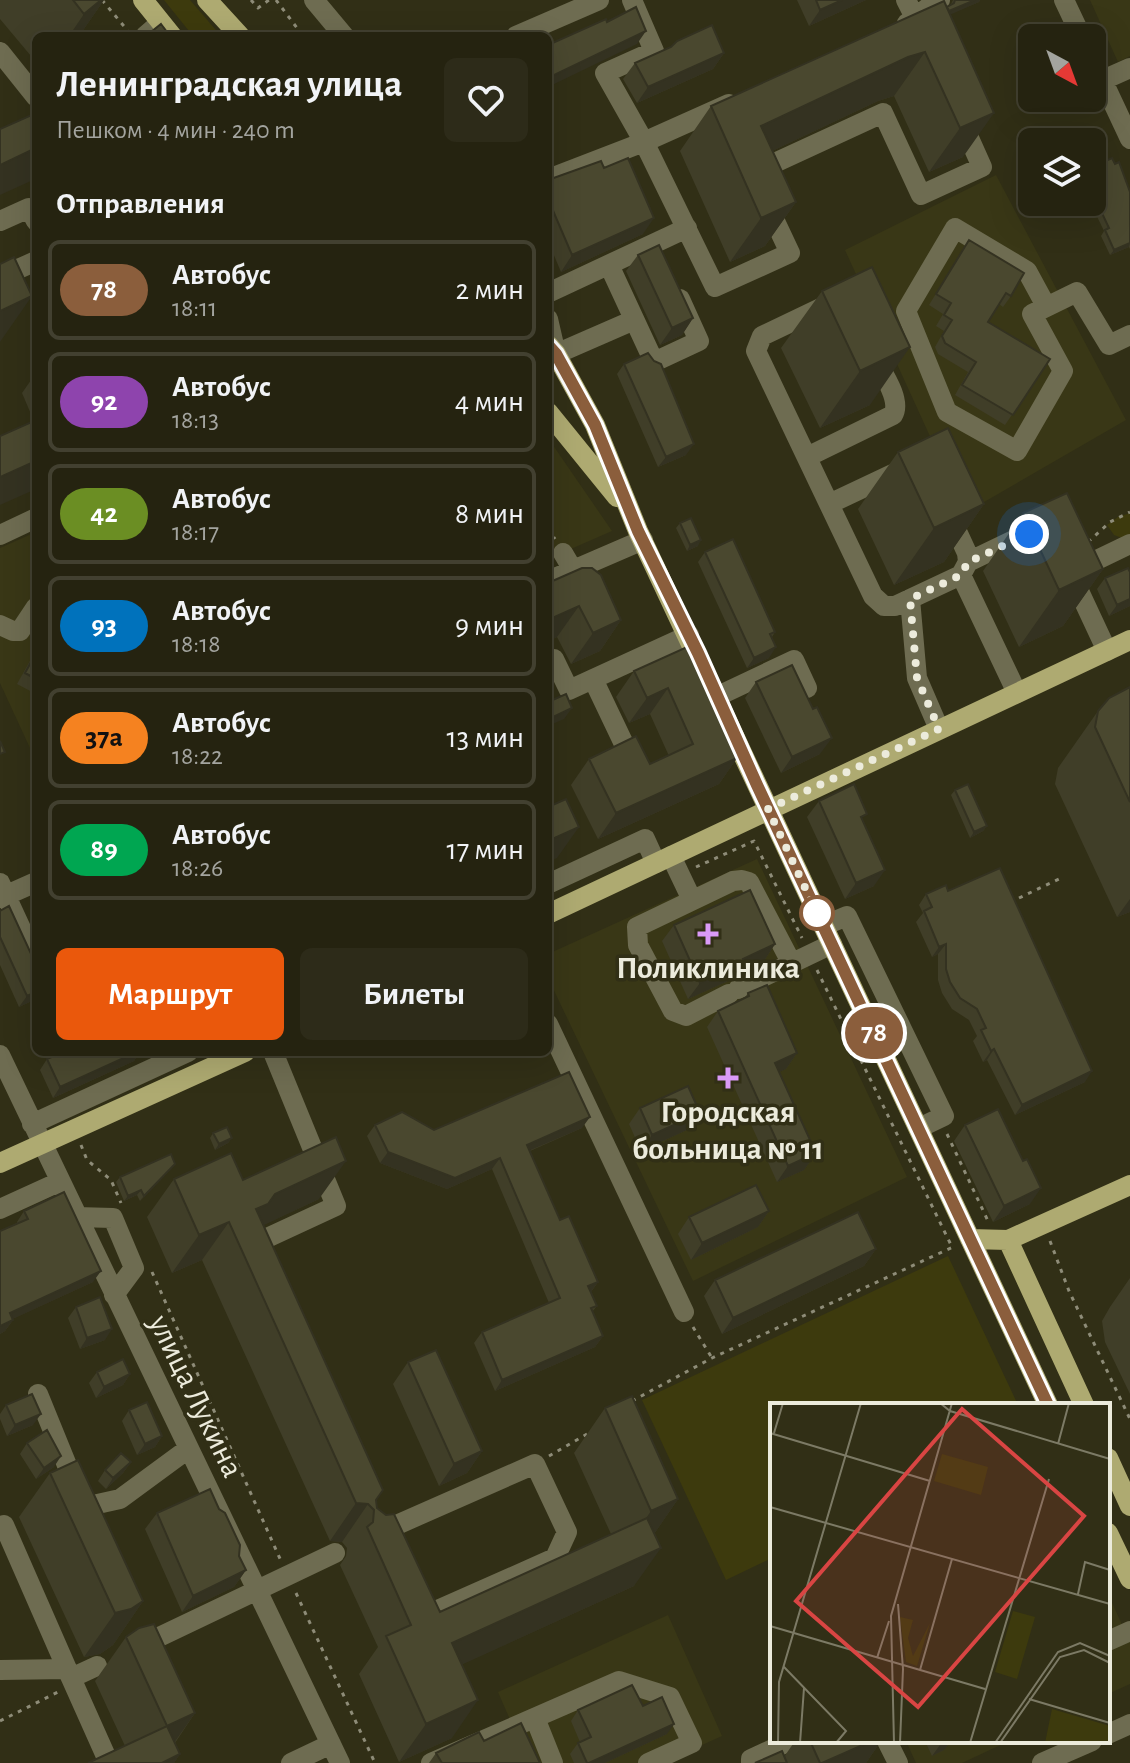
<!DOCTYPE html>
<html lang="ru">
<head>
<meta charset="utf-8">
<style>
  body { margin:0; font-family:"Alegreya Sans",sans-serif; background:#2d2b19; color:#f1f3f6; height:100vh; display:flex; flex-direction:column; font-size:30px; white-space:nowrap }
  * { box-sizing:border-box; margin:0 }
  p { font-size:26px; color:#a3a49f }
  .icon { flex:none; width:44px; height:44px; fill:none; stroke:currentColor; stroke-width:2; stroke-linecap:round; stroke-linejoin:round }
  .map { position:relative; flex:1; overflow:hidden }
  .side { position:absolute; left:32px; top:32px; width:520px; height:1024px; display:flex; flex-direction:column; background:#252310; border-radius:12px; box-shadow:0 8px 32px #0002,0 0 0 2px #424030 }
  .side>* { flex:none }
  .badge { padding:0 16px; border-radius:26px; font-size:28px; line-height:52px }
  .needle { width:52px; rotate:139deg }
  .controls { position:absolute; left:1018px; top:24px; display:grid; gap:16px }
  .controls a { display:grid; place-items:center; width:88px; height:88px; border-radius:12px; background:#252310; box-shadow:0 8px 32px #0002,0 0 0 2px #424030; font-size:40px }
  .you { position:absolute; width:40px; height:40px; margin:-20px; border:6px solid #fff; border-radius:50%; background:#1a73e8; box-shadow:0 0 0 12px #1a73e833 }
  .map>.badge { position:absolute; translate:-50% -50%; box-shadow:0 0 0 4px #fff }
  h2 { padding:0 24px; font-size:30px; line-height:72px }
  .round { display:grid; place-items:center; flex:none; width:84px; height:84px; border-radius:12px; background:#2d2b19 }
  .head { display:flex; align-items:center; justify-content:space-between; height:136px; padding:0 24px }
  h1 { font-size:38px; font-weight:700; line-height:60px }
  .primary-button { display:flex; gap:16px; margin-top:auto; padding:16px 24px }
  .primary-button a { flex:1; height:92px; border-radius:12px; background:#ea580c; color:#fff; font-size:32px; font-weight:700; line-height:92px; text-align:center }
  .primary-button a+a { background:#2d2b19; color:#f1f3f6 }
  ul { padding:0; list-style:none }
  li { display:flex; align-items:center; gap:24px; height:100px; margin:0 16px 12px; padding:0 8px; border:4px solid #424030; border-radius:12px }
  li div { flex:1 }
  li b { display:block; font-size:30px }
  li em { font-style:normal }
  li .badge { min-width:88px; font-weight:700; text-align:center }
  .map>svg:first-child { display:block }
</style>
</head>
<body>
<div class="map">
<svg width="1130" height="1763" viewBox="0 0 1130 1763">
  <rect width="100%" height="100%" fill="#312f16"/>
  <path fill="#393716" d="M1090,0H1130V56L1118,62Z
    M996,175L1126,420L965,513L845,250Z
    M548,438L612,531L548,559Z
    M36,532V761L0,683V548Z
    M757,859L907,1177L693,1281L548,978V954Z
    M1108,1594L1130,1642V1684L1108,1694Z
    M668,1615L722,1736L662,1763H529L498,1692Z
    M906,1741H1009L962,1763H916Z"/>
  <path fill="#3d3a0d" d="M164,0H190L221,36H193Z
    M1130,513V535L1122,538L1114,535L1107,525L1118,517Z
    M948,1256L1018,1405H772V1558L726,1580L642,1400Z"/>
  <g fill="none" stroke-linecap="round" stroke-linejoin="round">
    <path stroke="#8e8c78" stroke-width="3" stroke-dasharray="4 6" stroke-linecap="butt" d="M102,0L128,31
      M251,0L258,8L269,0
      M276,0L303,36
      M548,529L555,539
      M1088,542L1110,522L1130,512
      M696,867L754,841L802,938
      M1019,898L1061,878
      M817,970L952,1247
      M947,1134L988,1221
      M81,1145L87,1160L111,1180L121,1203
      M1050,1241L1069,1291L1130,1419
      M152,1272L281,1561
      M693,1327L712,1358
      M632,1401L712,1358L953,1247
      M549,1456L587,1434
      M296,1593L375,1763
      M0,1721L60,1691"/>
    <path stroke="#6e6c51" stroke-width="20" d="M314,0L344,36
      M632,0L654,51L605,73L644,142L715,287L790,253L766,202
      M906,0L926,39
      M1064,0L1082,38
      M907,23C920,17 926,6 940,0
      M145,36L160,23
      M516,36L599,0
      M0,52L36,97
      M1092,58L1130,139
      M1103,80L1130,68
      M753,173L883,113L921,195L982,167L961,120
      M548,179L644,142L729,104
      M0,221L29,208L36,221
      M609,265L654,362L699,341L680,299
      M0,277L36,261
      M548,293L687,228
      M1046,306L1027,271L955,228L906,311L947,412L1017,451L1063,371L1032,314L1077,292L1109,345L1130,335
      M548,319L556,354L634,320
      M807,457L893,415C902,400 882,372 874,357
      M901,470L829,504L873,596L884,606H895L961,575L968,562L1022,536
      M829,504L756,351L762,336L829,304
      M949,514L967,553L968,562
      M0,535L36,518
      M563,553L573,570
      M1076,570L1130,544
      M961,575L1017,693
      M1072,576L1107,651
      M548,581L643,540
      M910,599L917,678L939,729
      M0,625L13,631H20L36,607
      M548,662L554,659L569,690L689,635
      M593,679L634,765
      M718,696L794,660L807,688
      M671,856L692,900
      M0,883L36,961
      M548,884L645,839L656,863
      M0,898L36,882
      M823,926L847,916L944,1116L919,1128
      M738,989L832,944
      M729,994L686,1016L673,1011L638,945L637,927L733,881L742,880L749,882L792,964
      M548,1024L684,1312
      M0,1055L340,1763
      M32,1124L188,1052
      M0,1209L59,1182
      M76,1217L113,1218L134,1268L114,1295
      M258,1253L254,1244L336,1206L273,1052
      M38,1394L84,1507L120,1499L188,1449
      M535,1464L567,1532L555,1558L431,1613L411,1599L383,1531Z
      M4,1525L71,1678
      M1108,1641L1130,1631
      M136,1648L335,1553
      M97,1666L71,1678L109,1763
      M0,1670L67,1669
      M535,1718L553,1763
      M1108,1734L1130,1724
      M887,1741L898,1763
      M291,1763L331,1744
      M431,1763L619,1681L670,1697L692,1743L648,1763
      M751,1763V1759L790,1741
      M1042,1763L1092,1741"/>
    <path stroke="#aeaa71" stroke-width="20" d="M143,0L172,36
      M207,0L240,36
      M548,345L556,354L595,425L638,531L1048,1405
      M548,412L617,497
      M548,914L1130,640
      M0,1163L245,1052
      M970,1239L1008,1240L1130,1185
      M1008,1240L1084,1405
      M1108,1458L1130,1506
      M1108,1533L1130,1579"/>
  </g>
  <path fill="#403e28" d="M0,0H104L79,36H36V62L0,19Z
    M797,0H866L809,26Z
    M953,0H980L979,2L950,14L963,157L929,172L894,96L878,101L772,151L796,202L765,246L730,262L680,151L711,106L947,7L951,4Z
    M724,53L713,69L637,103L623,79L635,63Z
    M1092,167L1130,192V249L1129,247L1110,255L1101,236L1104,231L1090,202H1092Z
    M604,168L643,234L561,272L548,241V180Z
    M969,240L1011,296L1003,307L999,304L988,322L1050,359L1005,425L955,395L968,372L938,354L935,347L944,331L936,326L943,314L929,305Z
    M638,255L693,318L682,335L660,345L626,271Z
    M872,267L870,405L820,428L781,348L822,291Z
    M624,364L686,455L658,467L617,374Z
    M36,373V489L34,421L22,393Z
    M898,452L984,504L944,562L894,585L858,509Z
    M1023,513L1103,569L1063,626L1019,647L983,571Z
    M680,523L698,546L687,551L676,528Z
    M705,552L775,632L772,637L769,658L747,668L698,562Z
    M1105,578L1130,606L1109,616L1097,589Z
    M548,583L621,620L600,651L571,664L557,637L548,641Z
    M687,647L737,758L719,784L598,839L571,785L589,759L650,764L669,756L650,714L629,723L616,697L634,671Z
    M36,650V694L17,684Z
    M756,682L820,754L781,773L745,698Z
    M1130,687V912L1117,917L1055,784L1058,768L1098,711Z
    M955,790L987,826L983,831L970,838L951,795Z
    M819,801L874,886L845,899L807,817Z
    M948,891L1085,1082L1015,1115L987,1060L983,1062L973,1041L977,1036L969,1020L952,1009L942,993L938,980V954L932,957L916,922L923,913L919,905L926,894Z
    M0,911L32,956L36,999L19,1007L0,965Z
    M674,925L775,944L764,961L736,973L728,981L688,999L662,941Z
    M748,993L797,1053L786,1069L779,1072L816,1153L804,1170L777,1182L707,1027L718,1011L744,999Z
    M63,1052H140L134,1061L53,1098L40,1070L47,1059Z
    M640,1108L689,1129L641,1151L629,1124Z
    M375,1125L434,1130L582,1128L530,1151L560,1220L598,1282L591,1292L597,1306L592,1312L603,1336L595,1347L495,1391L474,1343L482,1332L549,1303L492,1169L447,1189L380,1163L367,1136Z
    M965,1125L1023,1161L1030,1204L993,1222L954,1141Z
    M213,1133L232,1138L228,1143L215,1150L210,1138Z
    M175,1164L140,1201L137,1195L124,1201L116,1182L120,1177Z
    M174,1179L243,1180L319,1199L263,1225L376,1501L377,1508L440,1612L611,1534L574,1453L605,1408L678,1499L654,1534L634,1586L462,1664L452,1738L399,1762L359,1674L378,1647L340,1565L346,1556L347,1548L342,1542L330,1541L202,1260L172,1273L147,1217Z
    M24,1211L93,1282L12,1319L13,1320L5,1331L0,1334V1231L17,1223V1222Z
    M769,1211L758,1227L691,1260L678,1234L689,1217Z
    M876,1249L864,1266L722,1334L704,1296L715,1280Z
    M1130,1278V1394L1105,1342L1102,1321L1110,1307Z
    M76,1307L105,1340L80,1349L68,1318Z
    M408,1362L482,1451L467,1473L439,1486L393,1384Z
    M97,1372L130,1374L123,1385L96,1398L89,1383Z
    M6,1405L33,1425L7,1436L0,1419V1414Z
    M129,1410L162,1436L155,1447L137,1455L122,1421Z
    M27,1443L54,1467L36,1479L20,1454Z
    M131,1462L123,1473L106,1489L98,1481L105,1470Z
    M50,1473L143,1601L113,1645L100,1654L84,1657L19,1517Z
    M157,1513L239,1556L246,1570L234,1587L182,1612L145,1529Z
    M126,1637L195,1713L175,1743L180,1754L174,1763H88L125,1746L95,1681Z
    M643,1706L667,1734L605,1763H574L570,1754L578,1743L580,1742L571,1721L578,1710Z
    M484,1741L540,1763H429L436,1753Z
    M795,1741H881L866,1763H755L784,1757Z
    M925,1741H951L944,1750L932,1756Z"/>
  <path fill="#343221" d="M101,0H104L79,36H69L84,14Z
    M842,0H866L809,26L820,10Z
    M975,0H980L979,2L945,17L949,11Z
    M646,31L637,44L548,87V78Z
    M925,52L894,96L878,101L738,167L761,126L908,57Z
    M724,53L713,69L637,103L648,87Z
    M994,113L963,157L929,172L960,128Z
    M36,148V176L33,180L0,195V165Z
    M796,202L765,246L730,262L761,218Z
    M654,218L643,234L561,272L572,255Z
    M1130,243L1129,247L1110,255L1114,250Z
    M32,296L0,342V311Z
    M693,318L682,335L660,345L672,328Z
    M910,347L870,405L820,428L860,371Z
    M694,444L686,455L658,467L666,457Z
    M36,461V489L0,505V477Z
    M984,504L944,562L894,585L934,528Z
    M701,540L698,546L687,551L690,545Z
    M1103,569L1063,626L1019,647L1059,590Z
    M1130,599V606L1109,616L1117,605Z
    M579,606L557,637L548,641V620Z
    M621,620L600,651L571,664L593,633Z
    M776,647L769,658L747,668L754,658Z
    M668,688L650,714L629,723L647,698Z
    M572,708L564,719L548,726L549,719Z
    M832,738L820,754L781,773L792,757Z
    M737,758L719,784L598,839L616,813Z
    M987,826L983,831L970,838L974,832Z
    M579,827L557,858L548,862V841Z
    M885,870L874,886L845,899L856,883Z
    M1130,899V912L1117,917Z
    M775,944L764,961L736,973L728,981L688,999L700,983L743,959Z
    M946,944L938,954L932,957L939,947Z
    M36,992V999L19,1007L27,996Z
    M994,1049L987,1060L983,1062L991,1051Z
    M137,1052H140L134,1061L53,1098L60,1087Z
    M797,1053L786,1069L764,1079L775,1063Z
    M1092,1071L1085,1082L1015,1115L1022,1105Z
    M700,1113L689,1129L641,1151L652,1135Z
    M590,1117L582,1128L519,1155L527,1145Z
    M232,1138L228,1143L215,1150L219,1144Z
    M388,1152L500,1158L492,1169L447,1189L380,1163Z
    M816,1153L804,1170L777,1182L788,1166Z
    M346,1161L319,1199L249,1232L256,1209L275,1194Z
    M175,1164L171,1169L140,1201L144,1196Z
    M1041,1188L1030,1204L993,1222L1004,1206Z
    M141,1190L137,1195L124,1201L128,1196Z
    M769,1211L758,1227L691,1260L702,1243Z
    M229,1222L202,1260L172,1273L199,1235Z
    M876,1249L864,1266L722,1334L733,1318Z
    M101,1271L93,1282L2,1324L10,1313Z
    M598,1282L590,1293L588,1286Z
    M13,1320L5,1331L0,1334V1326Z
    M112,1329L105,1340L80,1349L87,1338Z
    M603,1336L595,1347L495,1391L502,1380Z
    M130,1374L123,1385L96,1398L104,1387Z
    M41,1414L33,1425L7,1436L15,1425Z
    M162,1436L155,1447L137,1455L145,1444Z
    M482,1451L467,1473L439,1486L454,1464Z
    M61,1456L54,1467L36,1479L44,1468Z
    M131,1462L123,1473L106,1489L113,1478Z
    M678,1499L648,1543L620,1556L651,1511Z
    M356,1503L368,1504L342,1542L330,1541Z
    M661,1548L634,1586L426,1681L452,1643Z
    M246,1570L234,1587L182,1612L193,1596Z
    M143,1601L113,1645L100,1654L84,1657L115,1613Z
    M478,1700L452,1738L399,1762L426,1724Z
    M195,1713L164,1757L167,1726Z
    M674,1724L667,1734L605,1763H589Z
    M872,1741H881L866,1763H822Z
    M948,1741H951L944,1750L932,1756L940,1745Z
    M180,1754L174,1763H162Z"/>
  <path fill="#4a482f" stroke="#343221" stroke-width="2" d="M73,0H101L84,14Z
    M816,0H842L820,10Z
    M955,0H975L949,11L947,7L954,3Z
    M944,1L994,113L960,128L925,52L908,57L761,126L796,202L761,218L711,106Z
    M636,7L646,31L548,78V45L606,19L607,22Z
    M161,24L170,36H146Z
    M712,25L724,53L648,87L635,63L671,47L677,41Z
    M36,113V148L0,165V129Z
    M628,158L654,218L572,255L548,199V180L601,161L604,168Z
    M1112,158L1115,164L1119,162L1130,192V243L1114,250L1105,230L1109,228L1092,192V167Z
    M969,240L1024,273L1011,296L1006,293L988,322L1050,359L1013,415L962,385L976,362L945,343L942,336L952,320L944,315L951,303L936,294Z
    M659,245L693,318L672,328L638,255Z
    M14,257L32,296L0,311V264Z
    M872,267L910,347L860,371L822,291Z
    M648,353L654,361L661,364L694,444L666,457L624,364Z
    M36,420V461L0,477V436Z
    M948,428L984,504L934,528L898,452Z
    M1067,493L1103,569L1059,590L1023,513Z
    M691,518L701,540L690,545L680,523Z
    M733,539L775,632L770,634L776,647L754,658L705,552Z
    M582,568H592L601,575L621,620L593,633L579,606L548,620V583Z
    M1128,568L1130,572V599L1117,605L1105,578Z
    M687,647L737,758L616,813L589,759L636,736L650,764L693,744L668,688L647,698L634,671Z
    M36,653V679L25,673Z
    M792,665L813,709L817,707L832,738L792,757L756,682Z
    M1130,687V802L1095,727L1098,711L1109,698Z
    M566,694L572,708L549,719L548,702Z
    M0,741L5,752L0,754Z
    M854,784L867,814L861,817L885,870L856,883L819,801Z
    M968,784L987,826L974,832L955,790Z
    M566,799L579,827L548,841V807Z
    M1000,868L1092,1071L1022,1105L994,1049L991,1051L981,1030L986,1028L977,1009L960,998L950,982L946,969V944L939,947L924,911L932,907L926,894L946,885L948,891Z
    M750,890L775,944L743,959L744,961L739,965L700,983L674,925Z
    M9,906L32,956L36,960V992L27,996L0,937V911Z
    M767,985L797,1053L775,1063L816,1153L788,1166L718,1011L749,996L748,993Z
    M63,1052H137L60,1087L47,1059Z
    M569,1072L590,1117L527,1145L560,1220L569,1216L598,1282L588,1286L597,1306L591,1308L603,1336L502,1380L482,1332L560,1298L500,1158L455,1178L388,1152L375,1125L402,1112L434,1130Z
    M688,1086L700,1113L652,1135L640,1108Z
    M998,1109L1023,1161L1027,1159L1041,1188L1004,1206L965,1125Z
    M227,1127L232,1138L219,1144L213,1133Z
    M336,1137L346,1161L275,1194L268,1204L256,1209L383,1490L376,1500L377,1508L386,1515L394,1514L440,1612L647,1518L661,1548L452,1643L478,1700L426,1724L386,1636L411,1625L367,1527L373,1522L374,1510L368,1504L356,1503L229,1222L199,1235L174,1179L231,1153L243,1180Z
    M171,1154L175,1164L144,1196L141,1190L128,1196L120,1177Z
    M756,1185L769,1211L702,1243L689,1217Z
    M64,1192L101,1271L10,1313L13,1320L0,1326V1231L28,1219L24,1211Z
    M858,1212L876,1249L733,1318L715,1280Z
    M100,1297L112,1329L87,1338L76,1307Z
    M436,1350L482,1451L454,1464L408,1362Z
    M123,1359L130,1374L104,1387L97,1372Z
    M32,1394L41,1414L15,1425L6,1405Z
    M632,1396L678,1499L651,1511L605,1408Z
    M147,1402L162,1436L145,1444L129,1410Z
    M47,1430L61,1456L44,1468L27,1443Z
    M121,1453L131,1462L113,1478L105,1470Z
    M78,1460L143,1601L131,1609L115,1613L50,1473Z
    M210,1489L219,1509L225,1513L240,1545L239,1556L246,1570L193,1596L157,1513Z
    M154,1624L195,1713L167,1726L126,1637L139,1628Z
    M632,1685L643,1706L662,1697L674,1724L589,1763H587L578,1743L591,1737L578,1710Z
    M521,1723L540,1763H442L436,1753L479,1732L484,1741Z
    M167,1726L180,1754L162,1763H88Z
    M810,1741H872L822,1763H820Z
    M782,1751L787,1763H755Z"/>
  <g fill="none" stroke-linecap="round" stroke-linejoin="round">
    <defs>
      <path id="line" d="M548,345L556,354L595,425L638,531L698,653L757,785L1048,1405"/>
    </defs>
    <use href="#line" stroke="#fff" stroke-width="18"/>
    <use href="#line" stroke="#8b5e3c" stroke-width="12"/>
    <path stroke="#ecebdc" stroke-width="8" stroke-dasharray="0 14.4" d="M817,913L768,809L939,729L917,678L910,599L961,575L968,562L1029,534"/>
  </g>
  <circle fill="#fff" stroke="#8b5e3c" stroke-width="4" cx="817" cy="913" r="16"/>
  <g fill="#da9af7" stroke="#312f16" stroke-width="3">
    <path d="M704 922h8v8h8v8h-8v8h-8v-8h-8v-8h8z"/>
    <path d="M724 1066h8v8h8v8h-8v8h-8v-8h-8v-8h8z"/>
  </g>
  <g text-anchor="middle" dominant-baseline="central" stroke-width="7" stroke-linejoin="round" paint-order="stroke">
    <g font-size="32" font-weight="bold" fill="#ecebdc" stroke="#312f16">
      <text x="708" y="968">Поликлиника</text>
      <text x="728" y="1112">Городская<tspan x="728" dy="37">больница № 11</tspan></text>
    </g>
    <g font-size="32" fill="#ecebdc" stroke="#312f16">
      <text transform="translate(196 1396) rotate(64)">улица Лукина</text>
    </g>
  </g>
  <g transform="translate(770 1403)">
    <rect width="340" height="340" fill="#312f16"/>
    <path d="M172,51L218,64L211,92L164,78ZM243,208L265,214L247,276L225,269ZM130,214L143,217L138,235L143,253L160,220L147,263L136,259ZM282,306L340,323V340H275Z" fill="#3d3a0d"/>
    <path fill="none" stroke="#7c7a65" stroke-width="2" d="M170,0L180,8L340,56M0,30L160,78M4,30L13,0M288,41L299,0M0,104L340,201M308,191L315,159L340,167M128,201L133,266L130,340M0,223L215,286M107,255L119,218M14,264L76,328L66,340M150,267L182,156M259,296L340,320M8,340L9,279L91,0M30,340L34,285M124,340L121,213L182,0M200,340L279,76M225,340L288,249L310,240L340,253M230,340L290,254L314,247L340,260"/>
    <path fill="#d94543" fill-opacity="0.15" stroke="#d94543" stroke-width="4" d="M192,6L314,113L148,304L26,198Z"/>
    <rect width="340" height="340" fill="none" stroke="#ecebdc" stroke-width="4"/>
  </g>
</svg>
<div class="controls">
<a><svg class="needle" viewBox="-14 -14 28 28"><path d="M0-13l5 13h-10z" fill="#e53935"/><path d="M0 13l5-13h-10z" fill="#a3a49f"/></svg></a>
<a><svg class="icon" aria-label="layers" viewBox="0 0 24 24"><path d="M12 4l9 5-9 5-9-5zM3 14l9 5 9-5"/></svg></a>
</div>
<div class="you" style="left:1029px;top:534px"></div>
<b class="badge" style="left:874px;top:1033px;background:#8b5e3c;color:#fff">78</b>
<section class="side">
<div class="head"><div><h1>Ленинградская улица</h1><p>Пешком · 4 мин · 240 m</p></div><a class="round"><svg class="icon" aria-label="heart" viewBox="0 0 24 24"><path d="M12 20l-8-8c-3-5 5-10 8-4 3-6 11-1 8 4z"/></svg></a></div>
<h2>Отправления</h2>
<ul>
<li><span class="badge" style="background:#8b5e3c;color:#fff">78</span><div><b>Автобус</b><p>18:11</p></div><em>2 мин</em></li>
<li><span class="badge" style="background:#8e44ad;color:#fff">92</span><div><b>Автобус</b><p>18:13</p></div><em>4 мин</em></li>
<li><span class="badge" style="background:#6b8e23;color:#fff">42</span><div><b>Автобус</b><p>18:17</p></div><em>8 мин</em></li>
<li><span class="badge" style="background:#0072bc;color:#fff">93</span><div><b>Автобус</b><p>18:18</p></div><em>9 мин</em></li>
<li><span class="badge" style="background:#f58220;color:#111">37а</span><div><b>Автобус</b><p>18:22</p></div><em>13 мин</em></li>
<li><span class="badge" style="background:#00a651;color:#fff">89</span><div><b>Автобус</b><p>18:26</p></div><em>17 мин</em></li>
</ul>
<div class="primary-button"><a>Маршрут</a><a>Билеты</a></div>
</section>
</div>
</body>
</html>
